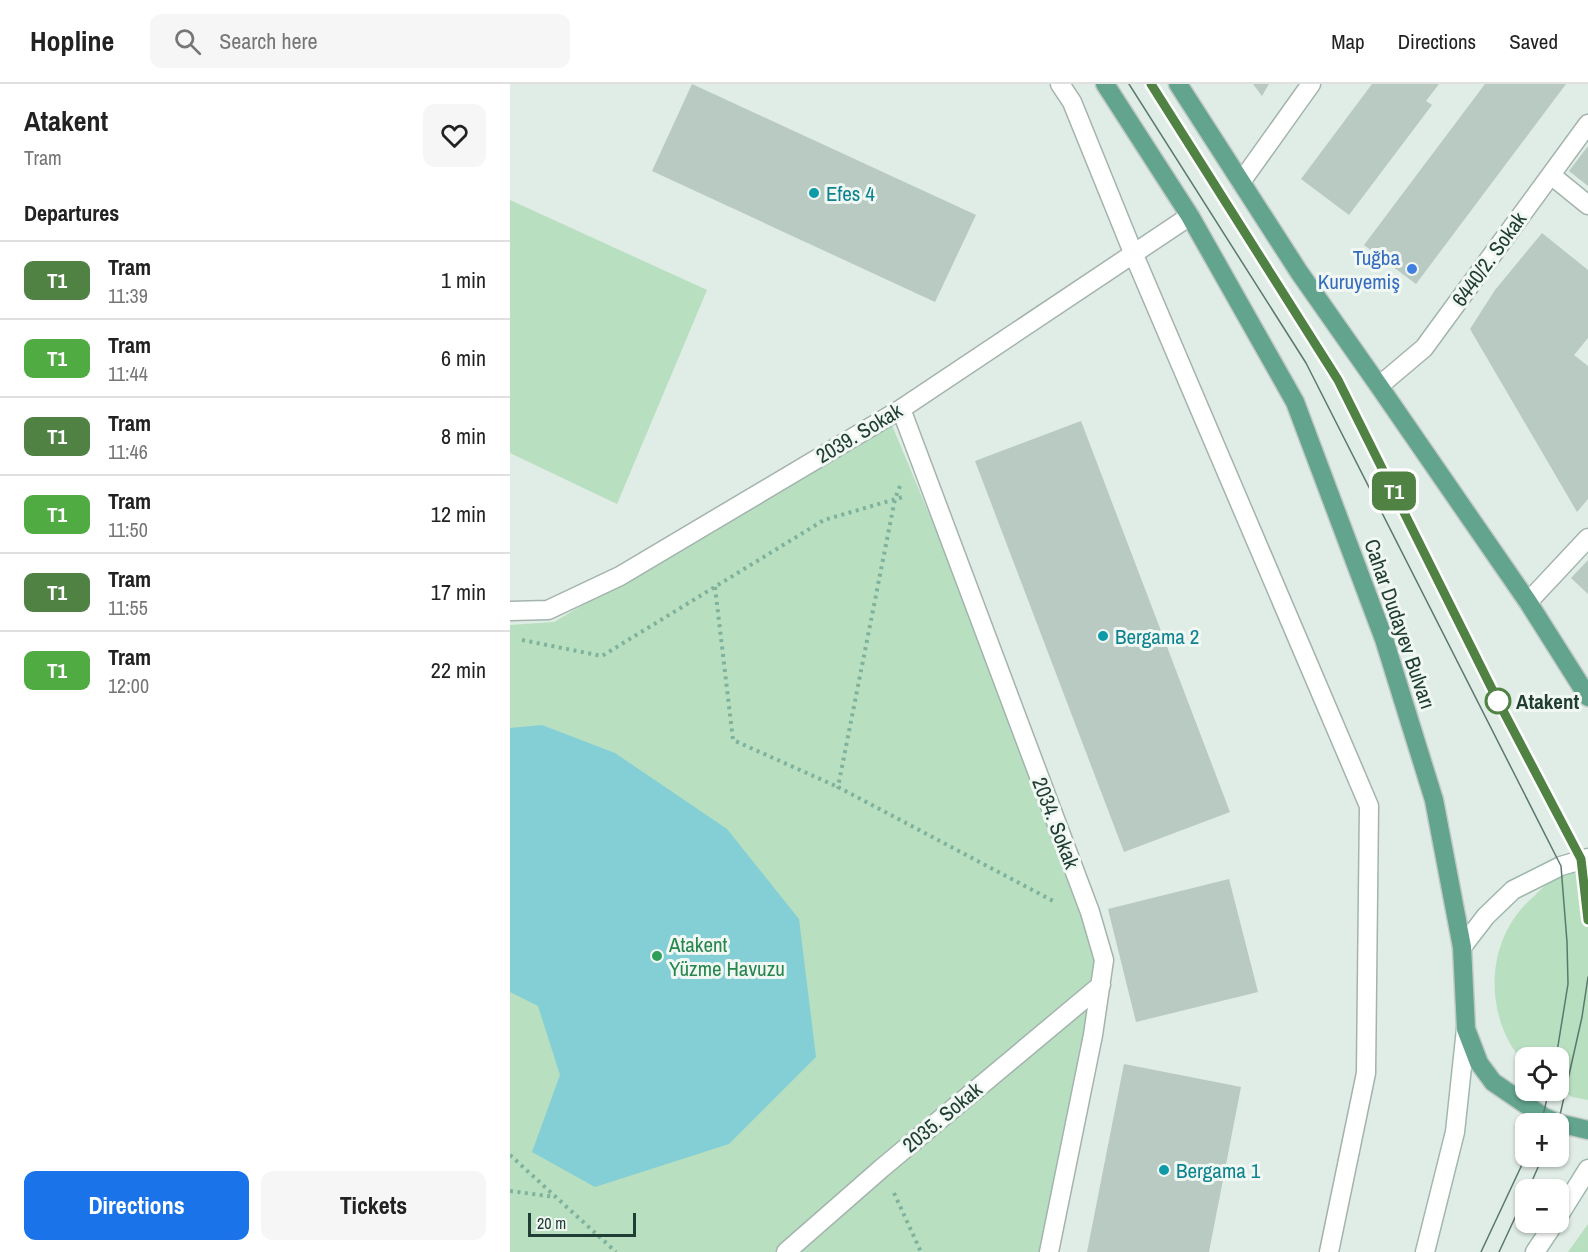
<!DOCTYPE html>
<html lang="en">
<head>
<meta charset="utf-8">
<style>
  body { margin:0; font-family:"Archivo Narrow",sans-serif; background:#f6f6f6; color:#222; height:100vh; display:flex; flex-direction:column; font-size:22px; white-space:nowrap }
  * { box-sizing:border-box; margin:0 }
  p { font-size:20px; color:#767676 }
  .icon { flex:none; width:33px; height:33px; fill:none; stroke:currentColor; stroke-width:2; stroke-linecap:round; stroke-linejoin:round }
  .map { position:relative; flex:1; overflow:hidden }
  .sheet { display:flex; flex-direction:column; background:#fff; width:510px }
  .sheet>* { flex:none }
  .badge { padding:0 12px; border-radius:9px; font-size:21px; line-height:39px }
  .buttons { position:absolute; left:1005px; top:963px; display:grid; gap:12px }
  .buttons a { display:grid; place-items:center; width:54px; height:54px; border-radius:12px; background:#fff; box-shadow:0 2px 4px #0004; font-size:30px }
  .scale { position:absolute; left:18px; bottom:15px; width:108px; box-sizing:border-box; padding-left:6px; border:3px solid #203e33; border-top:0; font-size:16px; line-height:21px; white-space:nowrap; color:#203e33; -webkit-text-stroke:4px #f1f8f4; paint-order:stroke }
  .map>.badge { position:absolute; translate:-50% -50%; box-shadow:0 0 0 3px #fff }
  h2 { padding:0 24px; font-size:22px; line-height:54px }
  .round { display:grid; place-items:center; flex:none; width:63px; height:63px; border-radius:12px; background:#f6f6f6 }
  .summary { display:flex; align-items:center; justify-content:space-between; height:102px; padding:0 24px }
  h1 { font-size:28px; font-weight:700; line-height:45px }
  .cta { display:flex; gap:12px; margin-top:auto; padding:12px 24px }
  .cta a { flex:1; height:69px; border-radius:12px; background:#1a73e8; color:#fff; font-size:24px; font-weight:700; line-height:69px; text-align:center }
  .cta a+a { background:#f6f6f6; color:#222 }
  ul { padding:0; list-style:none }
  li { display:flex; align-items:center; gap:18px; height:78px; padding:0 24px; border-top:2px solid #e0e0e0 }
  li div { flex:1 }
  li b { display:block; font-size:22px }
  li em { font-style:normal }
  li .badge { min-width:66px; font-weight:700; text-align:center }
  header { display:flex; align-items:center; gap:36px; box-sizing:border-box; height:84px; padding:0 30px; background:#fff; border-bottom:2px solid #e0e0e0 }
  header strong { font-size:28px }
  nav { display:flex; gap:33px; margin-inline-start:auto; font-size:21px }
  .search { width:420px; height:54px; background:#f6f6f6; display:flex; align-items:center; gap:15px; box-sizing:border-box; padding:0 21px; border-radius:12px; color:#767676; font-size:22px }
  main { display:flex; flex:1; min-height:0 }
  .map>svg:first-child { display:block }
</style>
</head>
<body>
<header>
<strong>Hopline</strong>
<div class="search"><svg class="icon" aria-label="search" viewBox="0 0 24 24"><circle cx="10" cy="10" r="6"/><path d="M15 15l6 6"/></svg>Search here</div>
<nav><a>Map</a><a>Directions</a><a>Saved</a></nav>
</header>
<main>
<section class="sheet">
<div class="summary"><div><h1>Atakent</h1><p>Tram</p></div><a class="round"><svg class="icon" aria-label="heart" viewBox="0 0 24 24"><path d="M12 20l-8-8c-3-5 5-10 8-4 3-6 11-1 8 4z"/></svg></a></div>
<h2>Departures</h2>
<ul>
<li><span class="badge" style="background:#508243;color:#fff">T1</span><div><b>Tram</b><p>11:39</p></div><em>1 min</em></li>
<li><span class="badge" style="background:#50ab43;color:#fff">T1</span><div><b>Tram</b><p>11:44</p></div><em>6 min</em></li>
<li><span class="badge" style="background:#508243;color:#fff">T1</span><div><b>Tram</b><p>11:46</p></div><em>8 min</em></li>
<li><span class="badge" style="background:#50ab43;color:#fff">T1</span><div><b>Tram</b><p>11:50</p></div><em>12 min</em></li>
<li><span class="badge" style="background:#508243;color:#fff">T1</span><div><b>Tram</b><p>11:55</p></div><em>17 min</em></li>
<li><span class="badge" style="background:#50ab43;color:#fff">T1</span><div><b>Tram</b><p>12:00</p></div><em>22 min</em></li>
</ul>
<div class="cta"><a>Directions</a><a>Tickets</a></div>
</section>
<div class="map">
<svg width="1078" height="1168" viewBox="0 0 1078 1168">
  <rect width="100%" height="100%" fill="#e0ece6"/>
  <path fill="#b8dfbf" d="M0,116L197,206L107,420L0,369Z
    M381,339L456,518L554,776L563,809L589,882L531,1168H0V541L44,538Z
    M1072,785H1078V1016L1062,1013L1049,1005L1048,974H1016L1015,980C973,934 974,857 1021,815C1027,810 1032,803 1038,800C1049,794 1061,790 1072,785Z
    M1078,1140V1168H1058Z"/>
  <path fill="#84cfd5" d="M32,641L105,669L217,745L289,835L306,973L219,1060L85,1103L22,1068L50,991L28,922L0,908V644Z"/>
  <path fill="#b8cac1" d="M182,0L466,131L425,218L142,87Z
    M743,0H759L752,12Z
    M862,0H929L916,17L922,21L839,131L791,95Z
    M975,0H1056L906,200L854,161Z
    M1078,62V102L1059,87Z
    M1032,149L1078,186V254L1064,271L1078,282V415L1067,428L960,245L985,206Z
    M571,337L720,728L614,768L465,377Z
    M1078,476V510L1061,494Z
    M719,795L748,908L626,938L598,825Z
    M614,980L731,1003L699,1168H577Z"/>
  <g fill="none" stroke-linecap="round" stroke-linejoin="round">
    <defs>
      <path id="street" d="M550,0L562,18L624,171L859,722L856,989L819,1168
        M1041,91L1078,121
        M731,98L801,0
        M869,302L914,264L1078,40
        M391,325L580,828L594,876L583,951L539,1168
        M1018,518L1078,454
        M0,527L38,526L110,492L391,325L680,132
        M276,1168L372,1084L591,901"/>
      <path id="secondary" d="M952,863L976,832L1003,806L1051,782L1078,774
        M1048,1133L1078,1085
        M915,1168L945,1048L956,945
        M1025,1168L1045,1138"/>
      <path id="primary" d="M595,0L680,132L785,318L874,555L924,716L952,863L956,945L969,979L983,998L1034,1033L1048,1039L1078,1046
        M668,0L789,188L869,302L1018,518L1078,613"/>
    </defs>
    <use href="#street" stroke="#a3b4ad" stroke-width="21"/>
    <use href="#secondary" stroke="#9eb8ad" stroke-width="21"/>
    <use href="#primary" stroke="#c1c9c6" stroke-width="21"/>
    <path stroke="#7fb29d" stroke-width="4" stroke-dasharray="3 4.5" stroke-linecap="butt" d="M390,402L385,415L328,703L545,818
      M205,503L223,656L328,703
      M12,556L92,572L314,436L396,412
      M0,1071L106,1168
      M0,1107L45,1113
      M384,1109L411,1168"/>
    <use href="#street" stroke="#fff" stroke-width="18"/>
    <use href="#secondary" stroke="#fff" stroke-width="18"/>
    <use href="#primary" stroke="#62a48e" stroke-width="18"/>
    <path stroke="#5a796e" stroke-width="1.5" d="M619,0L796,279L1051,782L1057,858L1058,900L1046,974
      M641,0L828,296L989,619L1071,775L1078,836
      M1031,1040L1039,1006
      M1048,1040L1072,933L1078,893
      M1018,1106L1033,1072
      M971,1168L1016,1072
      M989,1168L1016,1110"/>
  </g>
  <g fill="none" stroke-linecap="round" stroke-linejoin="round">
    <defs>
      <path id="line" d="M641,0L828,296L989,619L1071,775L1078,836"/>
    </defs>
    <use href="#line" stroke="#fff" stroke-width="14"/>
    <use href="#line" stroke="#508243" stroke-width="9"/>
  </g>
  <g fill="#0f9aa8" stroke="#f1f8f4" stroke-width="2">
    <circle cx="304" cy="109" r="6"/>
    <circle cx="593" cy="552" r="6"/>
    <circle cx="654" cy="1086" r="6"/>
  </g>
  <circle fill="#3f7fe0" stroke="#f1f8f4" stroke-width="2" cx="902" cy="185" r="6"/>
  <circle fill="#fff" stroke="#508243" stroke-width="3" cx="988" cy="617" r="12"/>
  <circle fill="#2e9e5b" stroke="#f1f8f4" stroke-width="2" cx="147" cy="872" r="6"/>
  <g text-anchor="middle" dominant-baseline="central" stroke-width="6" stroke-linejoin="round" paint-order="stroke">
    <g font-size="21" fill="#0d838f" stroke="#f1f8f4" text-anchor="start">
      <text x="316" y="109">Efes 4</text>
      <text x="605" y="552">Bergama 2</text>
      <text x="666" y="1086">Bergama 1</text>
    </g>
    <g font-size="21" fill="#366cbe" stroke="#f1f8f4" text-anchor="end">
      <text x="890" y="173">Tuğba<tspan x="890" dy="24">Kuruyemiş</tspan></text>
    </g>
    <g font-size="21" fill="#203e33" stroke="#f1f8f4">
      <text transform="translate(979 175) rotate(-54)">6440/2. Sokak</text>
      <text transform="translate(349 349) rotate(-31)">2039. Sokak</text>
      <text transform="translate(890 540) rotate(71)">Cahar Dudayev Bulvarı</text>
      <text transform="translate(546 739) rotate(69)">2034. Sokak</text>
      <text transform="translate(432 1033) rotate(-40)">2035. Sokak</text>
    </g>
    <g font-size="21" font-weight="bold" fill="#203e33" stroke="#f1f8f4" text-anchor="start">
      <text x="1006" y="617">Atakent</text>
    </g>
    <g font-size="21" fill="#27864d" stroke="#f1f8f4" text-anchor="start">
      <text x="159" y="860">Atakent<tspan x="159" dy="24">Yüzme Havuzu</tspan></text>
    </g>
  </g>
</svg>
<div class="buttons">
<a><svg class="icon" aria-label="locate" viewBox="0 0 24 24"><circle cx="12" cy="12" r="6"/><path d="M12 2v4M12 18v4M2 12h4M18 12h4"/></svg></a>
<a>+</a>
<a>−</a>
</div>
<div class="scale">20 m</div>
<b class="badge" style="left:884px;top:407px;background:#508243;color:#fff">T1</b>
</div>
</main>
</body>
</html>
